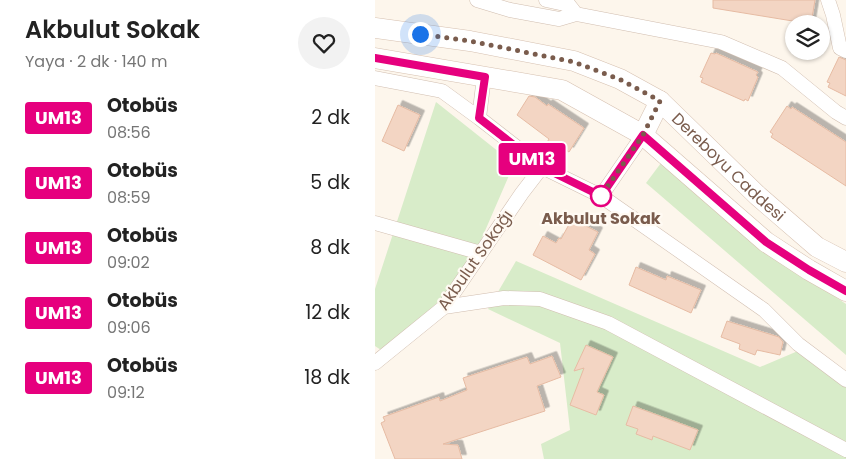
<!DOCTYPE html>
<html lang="tr">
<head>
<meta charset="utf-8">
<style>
  body { margin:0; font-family:Poppins,sans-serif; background:#f2f2f2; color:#222; height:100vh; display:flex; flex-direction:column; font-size:19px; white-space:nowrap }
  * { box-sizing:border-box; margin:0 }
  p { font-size:16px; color:#767676 }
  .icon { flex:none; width:28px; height:28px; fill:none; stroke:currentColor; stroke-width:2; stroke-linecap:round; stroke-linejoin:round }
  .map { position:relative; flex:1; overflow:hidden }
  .panel { display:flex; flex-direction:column; background:#fff; width:375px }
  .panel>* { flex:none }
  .badge { padding:0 10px; border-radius:4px; font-size:18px; line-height:32px }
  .fabs { position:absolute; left:410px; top:15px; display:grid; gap:10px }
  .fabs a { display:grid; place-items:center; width:45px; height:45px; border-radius:50%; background:#fff; box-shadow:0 1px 4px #0004; font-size:25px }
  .you { position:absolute; width:25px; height:25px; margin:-12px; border:4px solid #fff; border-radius:50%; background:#1a73e8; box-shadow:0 0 0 8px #1a73e833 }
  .map>.badge { position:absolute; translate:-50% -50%; box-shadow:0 0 0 2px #fff }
  .round { display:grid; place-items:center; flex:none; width:52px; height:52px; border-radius:26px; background:#f2f2f2 }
  .overview { display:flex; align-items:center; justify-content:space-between; height:85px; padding:0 25px }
  h1 { font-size:24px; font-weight:600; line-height:38px }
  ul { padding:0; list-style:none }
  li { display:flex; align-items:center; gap:15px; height:65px; padding:0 25px }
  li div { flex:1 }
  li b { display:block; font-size:19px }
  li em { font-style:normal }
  li .badge { min-width:55px; font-weight:700; text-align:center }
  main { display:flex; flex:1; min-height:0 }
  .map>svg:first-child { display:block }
</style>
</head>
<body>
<main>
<section class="panel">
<div class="overview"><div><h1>Akbulut Sokak</h1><p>Yaya · 2 dk · 140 m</p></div><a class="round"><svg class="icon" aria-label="heart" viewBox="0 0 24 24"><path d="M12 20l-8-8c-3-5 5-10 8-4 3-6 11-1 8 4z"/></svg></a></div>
<ul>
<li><span class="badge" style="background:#e6007e;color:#fff">UM13</span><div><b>Otobüs</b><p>08:56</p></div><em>2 dk</em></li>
<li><span class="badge" style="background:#e6007e;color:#fff">UM13</span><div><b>Otobüs</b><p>08:59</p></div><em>5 dk</em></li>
<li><span class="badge" style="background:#e6007e;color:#fff">UM13</span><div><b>Otobüs</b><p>09:02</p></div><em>8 dk</em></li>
<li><span class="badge" style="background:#e6007e;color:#fff">UM13</span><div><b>Otobüs</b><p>09:06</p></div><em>12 dk</em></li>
<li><span class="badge" style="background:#e6007e;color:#fff">UM13</span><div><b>Otobüs</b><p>09:12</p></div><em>18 dk</em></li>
</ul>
</section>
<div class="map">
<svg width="471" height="459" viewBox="0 0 471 459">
  <defs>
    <filter id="shadow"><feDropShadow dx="4.5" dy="-4.5" stdDeviation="0" flood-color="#0004"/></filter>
  </defs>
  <rect width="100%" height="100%" fill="#fdf6ec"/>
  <path fill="#d8ecc9" d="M61,102L139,164L90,277L9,352L0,346V289Z
    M292,155L399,256L471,304V355L271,183Z
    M141,261L385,367L430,348L471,382V459H169L166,444L195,430L185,343L113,309Z"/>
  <path fill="#f3d5c3" stroke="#e6bba3" filter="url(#shadow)" d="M338,0H440L436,24L338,8Z
    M336,53L340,54L341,53L383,72L381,75L383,77L373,101L370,99L369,101L326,82L328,78L325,77Z
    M464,57L471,60V96L453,87L455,83L452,82Z
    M154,96L160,97L172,106L173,104L209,128L194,152L191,150L186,157L171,144L174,139L142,115Z
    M23,105L45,115L29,151L7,141Z
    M412,106L416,109L417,107L471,142V186L396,137L398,134L395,132Z
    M197,219L223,232L214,250L220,254L206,280L158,255L168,236L181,243L184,238L186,239Z
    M261,267L291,280L292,276L326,290L316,313L254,285Z
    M352,321L404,337L408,342L405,355L382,350L380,355L364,349L365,344L346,337Z
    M211,345L238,357L222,392L229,395L221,415L195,405L209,368L199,371Z
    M177,356L186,377L162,386L170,411L68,444L83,445L87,459H20L6,423L10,421L8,417L64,397L65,401L92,390L88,378L152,357L155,364Z
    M258,406L323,430L315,450L278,436L277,440L261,434L263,429L251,425Z"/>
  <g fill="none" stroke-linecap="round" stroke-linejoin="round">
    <defs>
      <path id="minor" d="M102,0L135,10L184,19L201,14
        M171,0L194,5L201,14L346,42L407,68L461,112L471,118
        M453,0L458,15L465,48L471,51
        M109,77L104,118L167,167L226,196L389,310L423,344L471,380
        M0,78L67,91L104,118
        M226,196L268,135
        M0,223L106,253
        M69,307L129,298L165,299L233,323L471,450
        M0,363L69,307L147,193L167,167"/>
      <g id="secondary">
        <path id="s1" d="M0,28L95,41L199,61L245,79L285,101L383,196L442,247L471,262"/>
        <path d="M0,58L187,90L268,135L391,242L434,270L471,291"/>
        <path d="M268,135L285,101"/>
      </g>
    </defs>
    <use href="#minor" stroke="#d1beb0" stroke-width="15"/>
    <use href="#secondary" stroke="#d6c0b0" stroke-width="21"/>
    <use href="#minor" stroke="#fff" stroke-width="14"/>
    <use href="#secondary" stroke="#fff" stroke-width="20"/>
  </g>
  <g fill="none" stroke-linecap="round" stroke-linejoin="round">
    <defs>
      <path id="line" d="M0,58L110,77L104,118L167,167L226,196L268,135L391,242L434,270L471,291"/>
    </defs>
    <use href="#line" stroke="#fff" stroke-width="11"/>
    <use href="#line" stroke="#e6007e" stroke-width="8"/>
    <path stroke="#7a5c4d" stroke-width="5" stroke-dasharray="0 9" d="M45,34L95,41L199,62L244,79L285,101L268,135L226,196"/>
  </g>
  <circle fill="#fff" stroke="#e6007e" stroke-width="2.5" cx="226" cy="196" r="10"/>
  <g text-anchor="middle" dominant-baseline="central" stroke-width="4.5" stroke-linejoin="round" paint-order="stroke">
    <g font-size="16" fill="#7a5c4d" stroke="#fffaf3">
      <text stroke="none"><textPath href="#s1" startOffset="392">Dereboyu Caddesi</textPath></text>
      <text transform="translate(100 260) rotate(-55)">Akbulut Sokağı</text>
    </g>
    <g font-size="16" font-weight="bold" fill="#7a5c4d" stroke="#fffaf3">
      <text x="226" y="218">Akbulut Sokak</text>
    </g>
  </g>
</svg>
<div class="fabs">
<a><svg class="icon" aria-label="layers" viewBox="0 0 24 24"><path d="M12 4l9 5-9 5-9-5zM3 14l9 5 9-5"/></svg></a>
</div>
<div class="you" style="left:45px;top:34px"></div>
<b class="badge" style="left:157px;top:159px;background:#e6007e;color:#fff">UM13</b>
</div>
</main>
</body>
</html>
